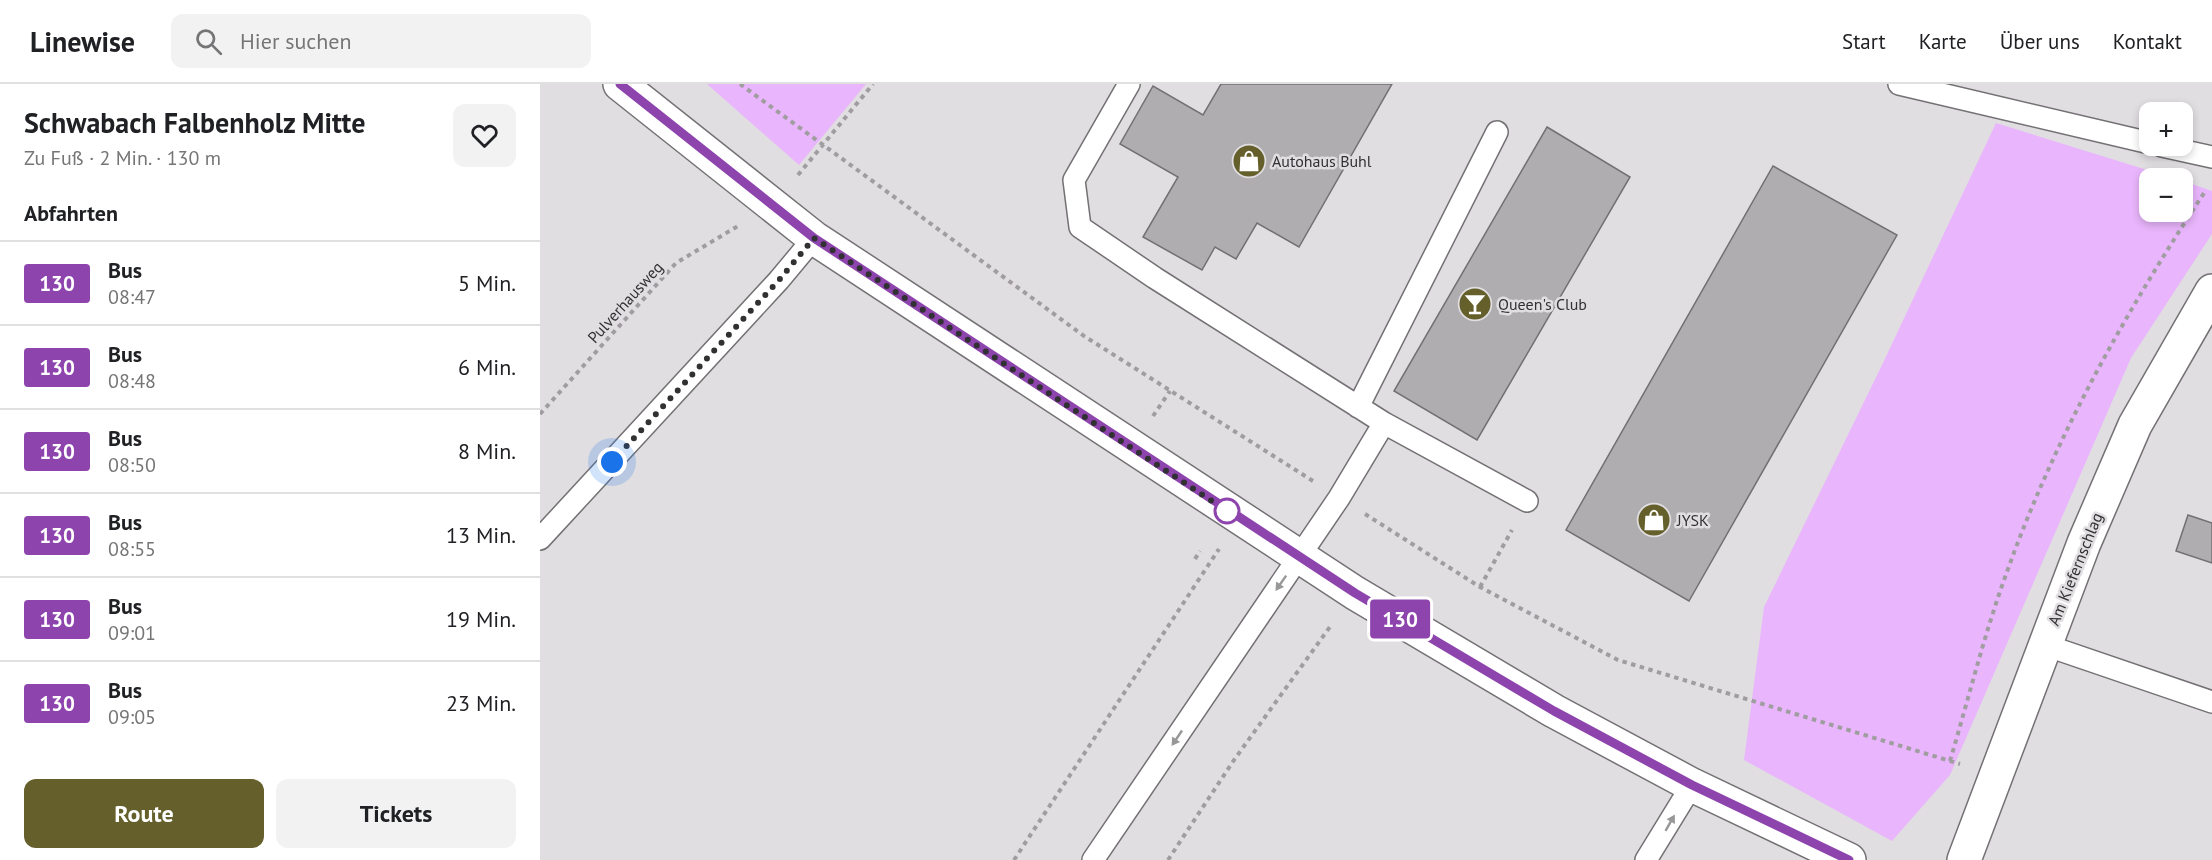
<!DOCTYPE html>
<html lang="de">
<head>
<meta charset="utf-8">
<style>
  body { margin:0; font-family:"PT Sans",sans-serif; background:#f2f2f2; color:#202124; height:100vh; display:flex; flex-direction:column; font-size:22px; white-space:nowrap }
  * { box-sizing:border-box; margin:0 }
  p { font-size:20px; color:#757577 }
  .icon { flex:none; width:33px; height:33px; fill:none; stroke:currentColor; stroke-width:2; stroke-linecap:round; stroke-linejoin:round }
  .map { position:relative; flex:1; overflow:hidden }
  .drawer { display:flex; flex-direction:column; background:#fff; width:540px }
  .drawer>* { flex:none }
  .badge { padding:0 12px; border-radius:4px; font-size:21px; line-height:39px }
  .controls { position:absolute; left:1599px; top:18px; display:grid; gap:12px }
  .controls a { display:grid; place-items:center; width:54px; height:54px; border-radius:12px; background:#fff; box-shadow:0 3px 9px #0003; font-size:30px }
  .you { position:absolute; width:30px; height:30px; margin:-15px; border:4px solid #fff; border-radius:50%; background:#1a73e8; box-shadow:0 0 0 9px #1a73e833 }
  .map>.badge { position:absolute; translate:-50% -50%; box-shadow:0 0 0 3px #fff }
  h2 { padding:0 24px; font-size:22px; line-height:54px }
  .round { display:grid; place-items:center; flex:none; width:63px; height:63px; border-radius:12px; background:#f2f2f2 }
  .overview { display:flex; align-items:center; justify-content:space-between; height:102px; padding:0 24px }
  h1 { font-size:28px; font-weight:800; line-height:45px }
  .button { display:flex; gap:12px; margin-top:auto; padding:12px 24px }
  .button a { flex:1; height:69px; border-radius:12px; background:#645f2b; color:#fff; font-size:24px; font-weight:800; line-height:69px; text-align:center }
  .button a+a { background:#f2f2f2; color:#202124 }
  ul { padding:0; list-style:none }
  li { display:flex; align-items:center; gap:18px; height:84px; padding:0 24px; border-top:2px solid #e0e0e0 }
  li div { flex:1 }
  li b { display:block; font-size:22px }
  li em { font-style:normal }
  li .badge { min-width:66px; font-weight:700; text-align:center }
  header { display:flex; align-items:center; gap:36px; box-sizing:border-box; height:84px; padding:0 30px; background:#fff; border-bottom:2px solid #e0e0e0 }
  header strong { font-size:28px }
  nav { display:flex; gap:33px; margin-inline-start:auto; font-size:21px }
  .search { width:420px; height:54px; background:#f2f2f2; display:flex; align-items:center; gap:15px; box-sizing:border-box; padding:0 21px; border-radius:12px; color:#757577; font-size:22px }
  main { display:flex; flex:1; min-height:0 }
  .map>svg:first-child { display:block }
</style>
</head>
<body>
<header>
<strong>Linewise</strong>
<div class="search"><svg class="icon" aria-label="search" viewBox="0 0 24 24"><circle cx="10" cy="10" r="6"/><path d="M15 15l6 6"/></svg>Hier suchen</div>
<nav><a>Start</a><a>Karte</a><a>Über uns</a><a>Kontakt</a></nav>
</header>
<main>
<section class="drawer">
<div class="overview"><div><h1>Schwabach Falbenholz Mitte</h1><p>Zu Fuß · 2 Min. · 130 m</p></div><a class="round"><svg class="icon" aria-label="heart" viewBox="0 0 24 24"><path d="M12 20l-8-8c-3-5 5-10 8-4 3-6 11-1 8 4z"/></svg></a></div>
<h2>Abfahrten</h2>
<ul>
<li><span class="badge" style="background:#8e44ad;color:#fff">130</span><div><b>Bus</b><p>08:47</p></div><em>5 Min.</em></li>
<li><span class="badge" style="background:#8e44ad;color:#fff">130</span><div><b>Bus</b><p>08:48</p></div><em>6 Min.</em></li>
<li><span class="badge" style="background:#8e44ad;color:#fff">130</span><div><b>Bus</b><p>08:50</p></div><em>8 Min.</em></li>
<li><span class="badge" style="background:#8e44ad;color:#fff">130</span><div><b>Bus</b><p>08:55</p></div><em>13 Min.</em></li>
<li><span class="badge" style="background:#8e44ad;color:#fff">130</span><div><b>Bus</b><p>09:01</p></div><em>19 Min.</em></li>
<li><span class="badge" style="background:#8e44ad;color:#fff">130</span><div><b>Bus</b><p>09:05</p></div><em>23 Min.</em></li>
</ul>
<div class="button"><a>Route</a><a>Tickets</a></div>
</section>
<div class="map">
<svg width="1672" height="776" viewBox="0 0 1672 776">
  <rect width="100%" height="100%" fill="#e1dee2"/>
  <path fill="#e9b5fc" d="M167,0H326L259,81Z
    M1456,39L1633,94H1610V128H1642L1643,97L1672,107V150L1591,274L1410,691L1352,757L1204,676L1224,523L1342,281Z"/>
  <path fill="#b0adb1" stroke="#727073" stroke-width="1.5" d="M681,0H852L759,163L717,139L696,175L675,163L662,186L603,153L638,93L580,60L613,2L663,31Z
    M1007,43L1090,93L937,356L854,307Z
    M1233,82L1357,151L1149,517L1026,446Z
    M1648,431L1672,439V479L1636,467Z"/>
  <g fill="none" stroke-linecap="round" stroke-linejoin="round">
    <defs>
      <path id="service" d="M589,0L534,96L540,143L615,194L844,339
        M1359,0L1610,59
        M1622,62L1672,73
        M818,323L957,48
        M0,455L239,196L274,154
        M1505,561L1672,618
        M553,776L799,414L844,339L987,417
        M1106,776L1152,701"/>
      <path id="minor" d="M1424,776L1544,459L1595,341L1672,207"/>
      <path id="tertiary" d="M80,0L274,154L815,509L1014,627L1152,701L1309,776"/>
    </defs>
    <use href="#service" stroke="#747174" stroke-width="24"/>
    <use href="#minor" stroke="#747174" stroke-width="36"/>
    <use href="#tertiary" stroke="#747174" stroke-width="36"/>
    <path stroke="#a09da1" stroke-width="4" stroke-dasharray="4.5 4.5" stroke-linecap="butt" d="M200,0L544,252L773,397
      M258,91L333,0
      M0,330L136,179L198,142
      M613,332L630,307
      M825,430L940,503L1078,576L1420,680
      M655,475L660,467
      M940,503L972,446
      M1410,677C1429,613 1445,547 1468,485C1516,351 1588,224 1666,106
      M474,776L679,465
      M628,776L694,676L792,540"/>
    <use href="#service" stroke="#fff" stroke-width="21"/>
    <use href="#minor" stroke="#fff" stroke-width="33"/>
    <use href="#tertiary" stroke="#fff" stroke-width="33"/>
  </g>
  <defs><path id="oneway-solid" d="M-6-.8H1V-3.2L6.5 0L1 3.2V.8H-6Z" transform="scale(1.5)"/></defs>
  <g fill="#989898">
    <use href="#oneway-solid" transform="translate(741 499) rotate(125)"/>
    <use href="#oneway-solid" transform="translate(637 654) rotate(124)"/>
    <use href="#oneway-solid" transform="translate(1130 739) rotate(-60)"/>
  </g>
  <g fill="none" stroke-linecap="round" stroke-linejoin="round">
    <defs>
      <path id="line" d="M80,0L274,154L815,509L1014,627L1152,701L1309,776"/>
    </defs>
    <use href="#line" stroke="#fff" stroke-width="14"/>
    <use href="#line" stroke="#8e44ad" stroke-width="9"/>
    <path stroke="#313032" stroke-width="6" stroke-dasharray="0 10.8" d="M72,378L239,196L274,154L687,427"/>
  </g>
  <defs>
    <symbol id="shop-disc" viewBox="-11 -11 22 22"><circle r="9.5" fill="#645f2b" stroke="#e1dee2"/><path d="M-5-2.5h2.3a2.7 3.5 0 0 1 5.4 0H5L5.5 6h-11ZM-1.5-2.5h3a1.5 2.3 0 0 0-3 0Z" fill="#fff"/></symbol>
    <symbol id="bar-disc" viewBox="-11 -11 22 22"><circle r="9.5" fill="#645f2b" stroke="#e1dee2"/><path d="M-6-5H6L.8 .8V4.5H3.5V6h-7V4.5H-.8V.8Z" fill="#fff"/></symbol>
  </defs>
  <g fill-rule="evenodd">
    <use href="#shop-disc" x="690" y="58" width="38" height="38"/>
    <use href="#bar-disc" x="916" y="201" width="38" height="38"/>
    <use href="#shop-disc" x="1095" y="417" width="38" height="38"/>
  </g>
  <circle fill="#fff" stroke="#8e44ad" stroke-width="3" cx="687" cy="427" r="12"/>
  <g text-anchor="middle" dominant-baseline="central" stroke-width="5" stroke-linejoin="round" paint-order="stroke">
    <g font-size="16" fill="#313032" stroke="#e1dee2" text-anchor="start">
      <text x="732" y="77">Autohaus Buhl</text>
      <text x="958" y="220">Queen's Club</text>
      <text x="1137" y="436">JYSK</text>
    </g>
    <g font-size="16" fill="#313032" stroke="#e1dee2">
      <text transform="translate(85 218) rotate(-48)">Pulverhausweg</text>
      <text transform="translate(1535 485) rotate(-68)">Am Kiefernschlag</text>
    </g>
  </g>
</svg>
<div class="controls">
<a>+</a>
<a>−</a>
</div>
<div class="you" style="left:72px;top:378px"></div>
<b class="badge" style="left:860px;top:535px;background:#8e44ad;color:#fff">130</b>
</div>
</main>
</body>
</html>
